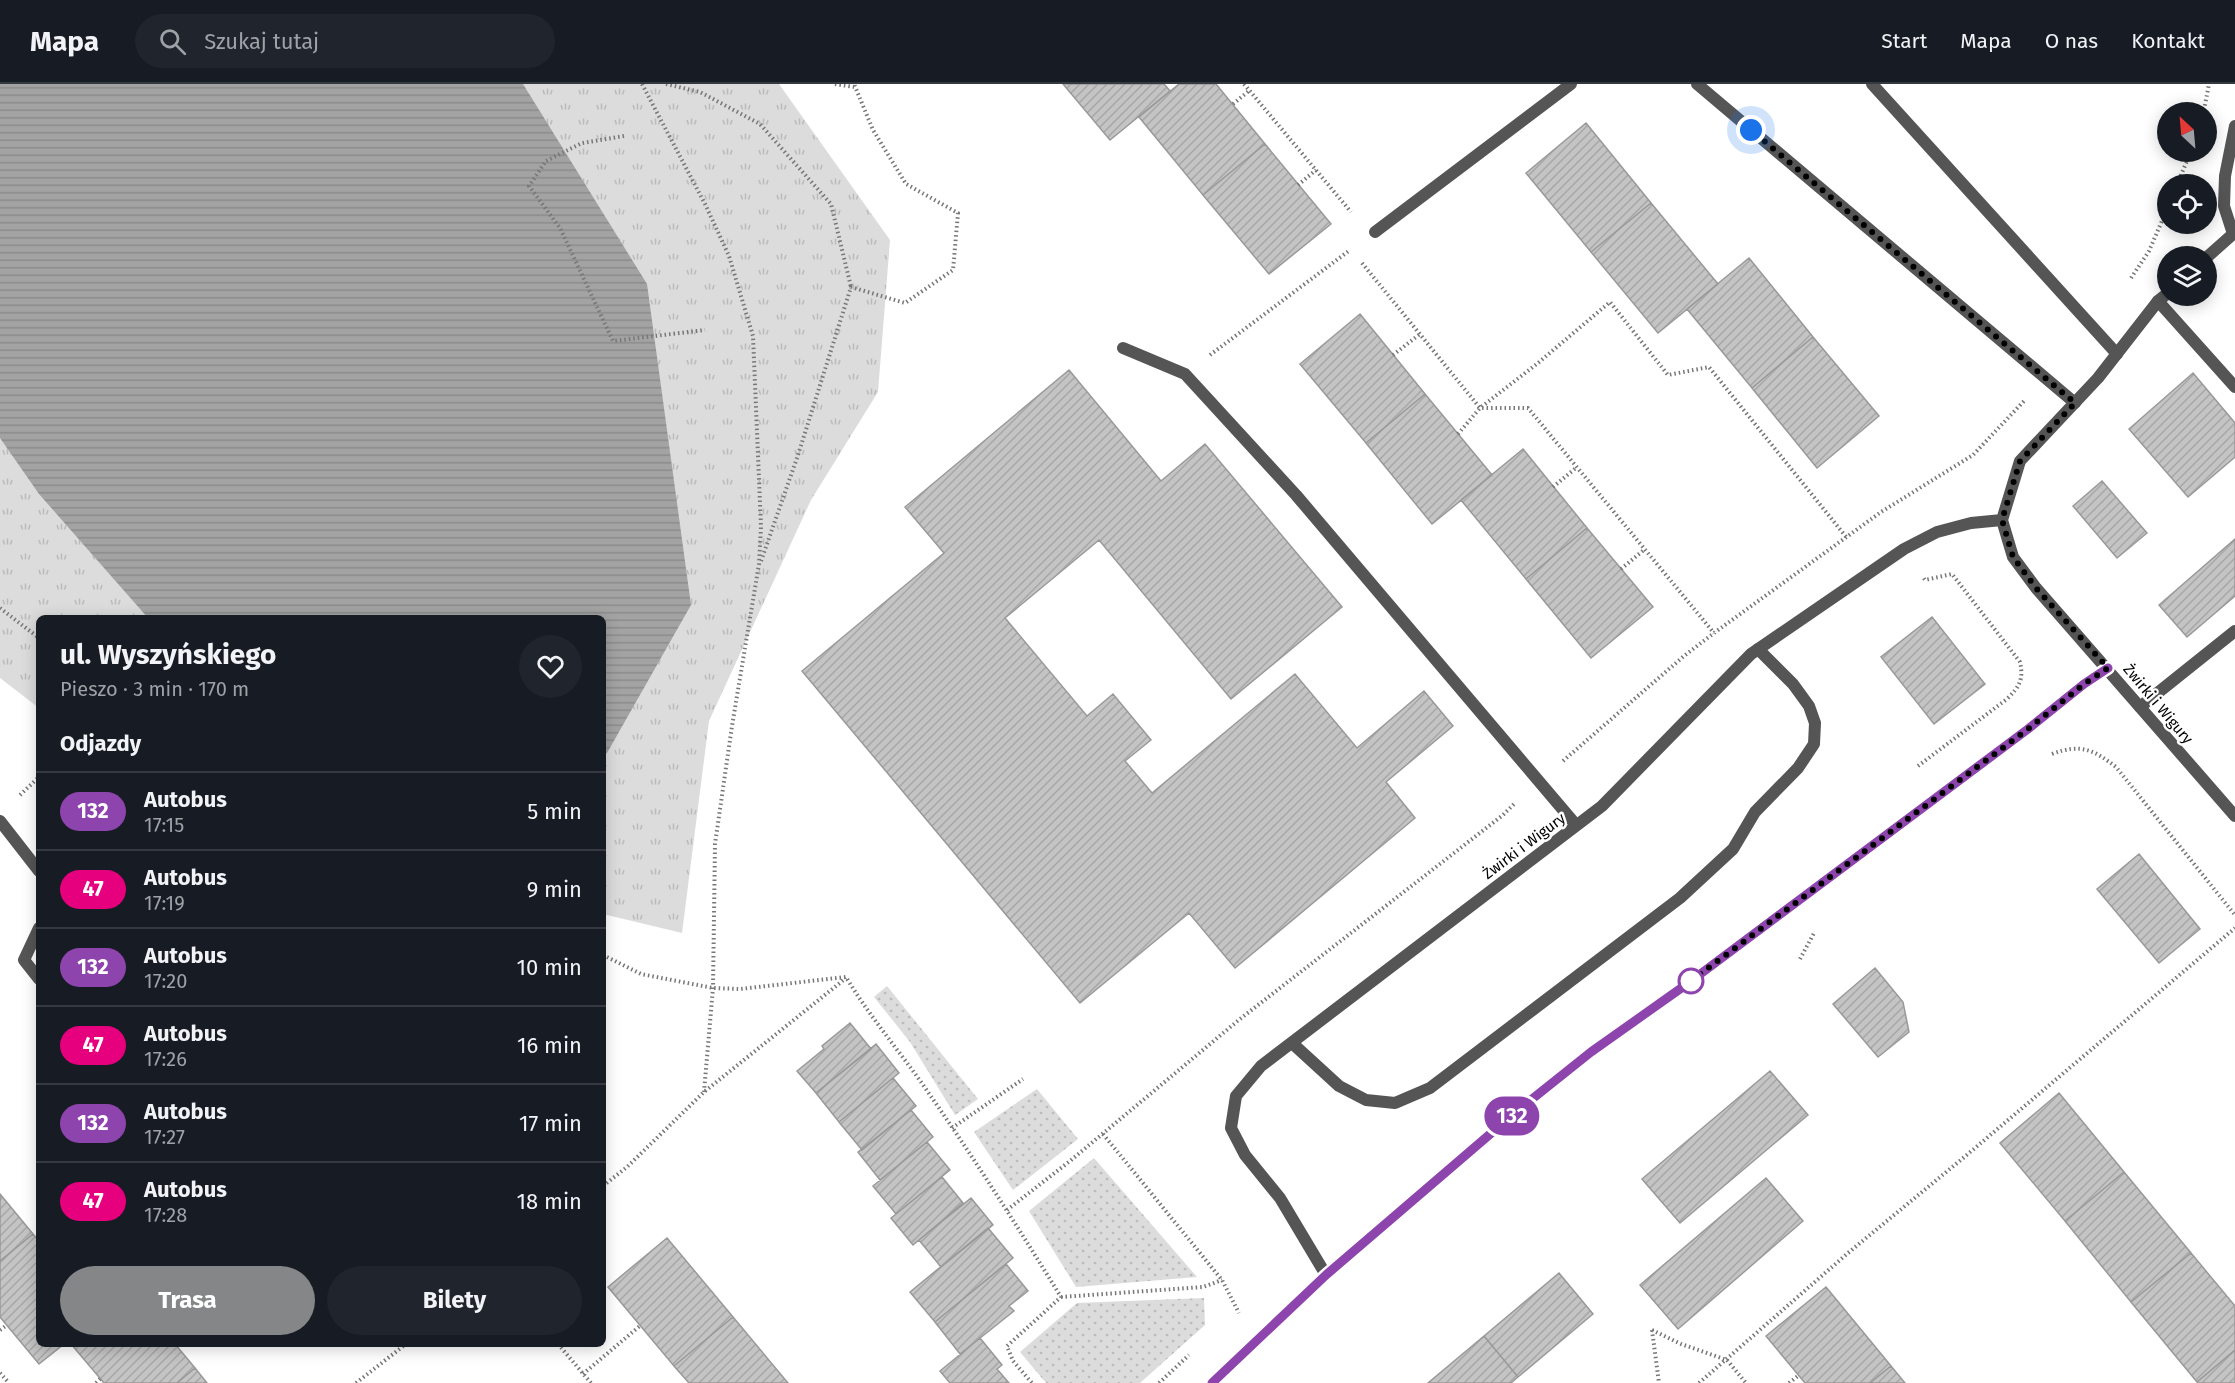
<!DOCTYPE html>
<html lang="pl">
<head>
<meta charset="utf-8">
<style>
  body { margin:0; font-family:"Fira Sans",sans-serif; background:#20242c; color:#f1f3f6; height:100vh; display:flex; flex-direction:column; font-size:22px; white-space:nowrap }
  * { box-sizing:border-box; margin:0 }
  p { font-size:20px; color:#9ea1a6 }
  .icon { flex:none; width:33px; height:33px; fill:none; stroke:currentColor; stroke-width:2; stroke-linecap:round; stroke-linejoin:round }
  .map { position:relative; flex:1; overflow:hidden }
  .panel { position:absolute; left:36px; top:531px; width:570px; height:732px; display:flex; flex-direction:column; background:#171b24; border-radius:9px; box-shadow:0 3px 15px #0003 }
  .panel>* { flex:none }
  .badge { padding:0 12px; border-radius:20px; font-size:21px; line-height:39px }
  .needle { width:39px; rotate:334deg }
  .buttons { position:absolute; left:2157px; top:18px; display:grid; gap:12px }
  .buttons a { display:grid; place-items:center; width:60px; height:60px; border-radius:50%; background:#171b24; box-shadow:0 3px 15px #0003; font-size:30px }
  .you { position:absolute; width:30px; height:30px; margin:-15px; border:4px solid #fff; border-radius:50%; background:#1a73e8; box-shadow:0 0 0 9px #1a73e833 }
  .map>.badge { position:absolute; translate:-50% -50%; box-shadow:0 0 0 3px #fff }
  h2 { padding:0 24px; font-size:22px; line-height:54px }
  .round { display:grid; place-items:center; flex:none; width:63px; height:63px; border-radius:32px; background:#20242c }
  .head { display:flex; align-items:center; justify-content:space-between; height:102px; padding:0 24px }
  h1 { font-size:28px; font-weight:700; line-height:45px }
  .primary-button { display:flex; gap:12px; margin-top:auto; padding:12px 24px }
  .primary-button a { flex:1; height:69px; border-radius:36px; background:#858687; color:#fff; font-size:24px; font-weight:700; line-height:69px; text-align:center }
  .primary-button a+a { background:#20242c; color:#f1f3f6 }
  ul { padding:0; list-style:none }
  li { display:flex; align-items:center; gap:18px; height:78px; padding:0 24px; border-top:2px solid #363941 }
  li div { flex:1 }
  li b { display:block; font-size:22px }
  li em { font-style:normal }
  li .badge { min-width:66px; font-weight:700; text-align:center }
  header { display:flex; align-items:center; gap:36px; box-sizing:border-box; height:84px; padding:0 30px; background:#171b24; border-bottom:2px solid #363941 }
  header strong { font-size:28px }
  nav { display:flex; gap:33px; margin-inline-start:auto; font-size:21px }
  .search { width:420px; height:54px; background:#20242c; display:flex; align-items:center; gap:15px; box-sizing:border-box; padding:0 21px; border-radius:33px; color:#9ea1a6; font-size:22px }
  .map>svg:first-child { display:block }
</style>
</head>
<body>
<header>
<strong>Mapa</strong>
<div class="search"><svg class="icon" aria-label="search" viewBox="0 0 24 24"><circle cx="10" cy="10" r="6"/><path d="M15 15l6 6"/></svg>Szukaj tutaj</div>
<nav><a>Start</a><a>Mapa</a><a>O nas</a><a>Kontakt</a></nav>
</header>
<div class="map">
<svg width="2235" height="1299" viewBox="0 0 2235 1299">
  <defs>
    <pattern id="grass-dots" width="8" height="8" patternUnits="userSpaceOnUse" patternTransform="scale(1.5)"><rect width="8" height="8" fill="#dcdcdc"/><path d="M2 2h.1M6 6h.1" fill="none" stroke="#bbb" stroke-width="1.8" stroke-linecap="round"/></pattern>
    <pattern id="park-tufts" width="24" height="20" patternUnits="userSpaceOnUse" patternTransform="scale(1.5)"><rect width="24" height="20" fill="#dcdcdc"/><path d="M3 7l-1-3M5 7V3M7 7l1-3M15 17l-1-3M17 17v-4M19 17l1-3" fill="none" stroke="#bbb"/></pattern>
    <pattern id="water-rules" width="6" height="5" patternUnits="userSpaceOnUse" patternTransform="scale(1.5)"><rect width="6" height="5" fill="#a3a3a3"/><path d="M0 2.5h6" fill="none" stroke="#8b8b8b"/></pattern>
    <pattern id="building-hatch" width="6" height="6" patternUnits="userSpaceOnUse" patternTransform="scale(1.5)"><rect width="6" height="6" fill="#c4c4c4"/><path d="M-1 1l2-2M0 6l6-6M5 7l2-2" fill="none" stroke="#a7a7a7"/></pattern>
  </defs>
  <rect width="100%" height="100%" fill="#fff"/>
  <path fill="url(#grass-dots)" d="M887,902L978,1015L955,1031L910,958L874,913Z
    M1037,1005L1078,1055L1013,1106L974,1048Z
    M1094,1074L1197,1193L1076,1203L1029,1127Z
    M1204,1214L1205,1241L1140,1299H1046L1020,1268L1077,1219Z"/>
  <path fill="url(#park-tufts)" d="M0,0H779L890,156L878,308L811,416L709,637L682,849L603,830V534H39V624L0,594Z"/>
  <path fill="url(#water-rules)" d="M0,0H523L647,200L691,521L607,669L603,671V534H148L39,410L0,354Z"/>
  <path fill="url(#building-hatch)" stroke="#999" stroke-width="1.5" d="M1063,0H1164L1170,7L1110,56Z
    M1179,0H1216L1265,60L1203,111L1139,33Z
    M1586,39L1651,119L1591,168L1526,89Z
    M1265,60L1331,140L1269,190L1203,111Z
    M1651,119L1718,200L1658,249L1591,168Z
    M1749,174L1813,253L1752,304L1687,225Z
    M1360,230L1425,310L1366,359L1300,280Z
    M1813,253L1879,332L1817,384L1752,304Z
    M1069,286L1161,397L1205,360L1342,523L1231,615L1099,456L1005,534L1087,632L1113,610L1151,656L1125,677L1152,709L1295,590L1357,664L1424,607L1453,642L1386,698L1415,734L1235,884L1189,829L1080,919L802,587L944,469L905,423Z
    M2193,289L2235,339V373L2188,413L2129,345Z
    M1425,310L1492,391L1432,440L1366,359Z
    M1523,365L1587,444L1526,495L1461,416Z
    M2102,397L2147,449L2117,474L2073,422Z
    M1587,444L1653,523L1591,574L1526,495Z
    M2235,455V512L2187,553L2159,521Z
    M1932,533L1985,600L1934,640L1881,573Z
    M2139,770L2200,845L2159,879L2097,805Z
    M1875,884L1903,918L1909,948L1878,973L1833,920Z
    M850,939L871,965L816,1009L797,987L824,965L822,962Z
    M876,960L899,989L839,1038L816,1009Z
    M1770,987L1808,1031L1680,1139L1642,1095Z
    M893,994L916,1022L862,1066L839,1038Z
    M2059,1009L2124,1088L2065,1137L2000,1059Z
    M911,1026L933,1053L880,1096L858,1068Z
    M927,1058L950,1086L896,1130L873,1102Z
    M2124,1088L2191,1169L2131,1218L2065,1137Z
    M942,1093L963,1119L913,1161L891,1134Z
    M1766,1094L1803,1137L1678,1245L1640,1201Z
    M0,1110L33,1150L0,1177Z
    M971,1114L993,1141L941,1183L919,1156Z
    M988,1144L1013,1174L935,1238L910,1208Z
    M33,1150L39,1157V1260H64L39,1280L0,1233V1177Z
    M667,1154L733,1233L674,1282L608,1203Z
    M2191,1169L2235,1222V1266L2197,1298L2131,1218Z
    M1006,1180L1028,1207L1009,1222L1014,1227L960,1270L935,1238Z
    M1559,1189L1593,1230L1518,1293L1484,1252Z
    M1826,1203L1891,1282L1870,1299H1805L1766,1252Z
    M733,1233L788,1299H689L674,1282Z
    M1484,1252L1518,1293L1511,1299H1428Z
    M980,1254L1002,1281L997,1285L1009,1299H950L940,1287Z
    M71,1260H175L195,1284L177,1299H104Z
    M2235,1266V1299H2198L2197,1298Z
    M1891,1282L1905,1299H1870Z
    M195,1284L207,1299H177Z"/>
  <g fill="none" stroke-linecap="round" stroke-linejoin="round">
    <path stroke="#777" stroke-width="4" stroke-dasharray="1.5 3" stroke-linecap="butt" d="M642,0L705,120L729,172L753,252L761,443L759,480L732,642L715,760L713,904L704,1008
      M666,0L700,8L760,40L831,120L851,203
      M835,0L854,3
      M1244,0L1351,128
      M1233,20L1250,6
      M2204,26L2209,0
      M624,52L582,59L546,77L529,102L560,144L613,257L705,246
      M2177,100L2191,68
      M1298,101L1316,86
      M1362,179L1480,324H1528L1714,549
      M2131,194L2149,167L2168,123
      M1210,271L1350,166
      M1393,271L1420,250
      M1458,350L1480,324L1538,279L1610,218L1668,291L1709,283L1847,454
      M1553,403L1577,383
      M761,477L798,371L851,203L905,219L953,186L958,129L906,100L873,46L854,0
      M1621,485L1645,465
      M0,524L39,554
      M2052,670C2081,659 2094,666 2116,683L2235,831
      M1563,677L1684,572L1714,549L1881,428L1973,371L2024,317
      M1918,682L2007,615C2019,603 2024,596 2020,578L1952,490L1925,496L1922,492
      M20,711L39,693
      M603,871L641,890L713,904L740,905L846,893C868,930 896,963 921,998C970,1068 1016,1140 1061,1213L1007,1262L1013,1277L1032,1299
      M1800,875L1814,849
      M952,1044L1023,995
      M1103,1050L1222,1196L1239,1229
      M603,1102L627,1083L704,1008L846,894
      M1007,1126L1070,1077L1240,935L1503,731L1515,719
      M1061,1213L1203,1203L1222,1196
      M0,1246L7,1241
      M1652,1246L1681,1260L1727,1276L1746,1299
      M1652,1246L1659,1299
      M558,1260L591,1299
      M0,1289L9,1299
      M583,1290L641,1241
      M96,1299L100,1295
      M356,1299L406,1260
      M1159,1299L1189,1271
      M1699,1299L1848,1169L1962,1075L2235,844
      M1789,1299L1799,1291"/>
    <path stroke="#555" stroke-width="12" d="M1697,0L2075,319
      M1872,0L2117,270
      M1375,148L1571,0
      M2158,217L2235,303
      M1123,264L1185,290L1296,411L1576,741
      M2140,623L2235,547
      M0,737L39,787
      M39,844L24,876L39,895
      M1292,959L1339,1002L1366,1016L1395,1019L1430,1004L1680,814L1733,765L1755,728L1798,684L1814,660L1815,639L1809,622L1793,600L1758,565"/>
    <path stroke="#555" stroke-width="12" d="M2206,174L2233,150L2224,122L2225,92L2235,42
      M2002,436L2013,473L2036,504L2235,732
      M1326,1191L1280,1114L1245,1071L1231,1044L1236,1012L1261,982L1602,722L1751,570L1904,465L1937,448L1971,439L2002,436L2020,377L2098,294L2158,217L2168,209
      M1212,1299L1326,1191L1499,1042L1591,968L1687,900L2028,645L2083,600L2108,584"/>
  </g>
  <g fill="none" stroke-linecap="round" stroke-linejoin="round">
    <defs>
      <path id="line" d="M1212,1299L1326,1191L1517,1027L1591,968L1687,900L2028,645L2084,600L2108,584"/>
    </defs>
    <use href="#line" stroke="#fff" stroke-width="14"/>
    <use href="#line" stroke="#8e44ad" stroke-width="9"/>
    <path stroke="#000" stroke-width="6" stroke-dasharray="0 10.8" d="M1691,897L1687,900L2028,645L2084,600L2108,584L2036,504L2013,473L2002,436L2020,377L2075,319L1751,46"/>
  </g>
  <circle fill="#fff" stroke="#8e44ad" stroke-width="3" cx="1691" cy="897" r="12"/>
  <g text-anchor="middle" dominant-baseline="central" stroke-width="5" stroke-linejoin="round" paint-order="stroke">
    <g font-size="15" fill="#000" stroke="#fff">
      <text transform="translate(2158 620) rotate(50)">Żwirki i Wigury</text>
      <text transform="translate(1524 762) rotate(-37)">Żwirki i Wigury</text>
    </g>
  </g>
</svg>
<div class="buttons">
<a><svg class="needle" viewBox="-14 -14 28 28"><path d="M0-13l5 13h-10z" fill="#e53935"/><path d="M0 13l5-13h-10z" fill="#9ea1a6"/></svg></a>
<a><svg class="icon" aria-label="locate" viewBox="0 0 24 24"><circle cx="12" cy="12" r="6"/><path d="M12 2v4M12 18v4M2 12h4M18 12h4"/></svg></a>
<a><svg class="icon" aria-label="layers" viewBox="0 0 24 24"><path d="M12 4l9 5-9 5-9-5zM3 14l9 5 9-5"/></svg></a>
</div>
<div class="you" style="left:1751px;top:46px"></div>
<b class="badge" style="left:1512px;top:1032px;background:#8e44ad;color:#fff">132</b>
<section class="panel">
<div class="head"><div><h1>ul. Wyszyńskiego</h1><p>Pieszo · 3 min · 170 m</p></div><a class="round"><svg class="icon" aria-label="heart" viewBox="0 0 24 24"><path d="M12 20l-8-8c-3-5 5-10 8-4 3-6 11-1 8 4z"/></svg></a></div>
<h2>Odjazdy</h2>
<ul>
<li><span class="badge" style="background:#8e44ad;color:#fff">132</span><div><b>Autobus</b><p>17:15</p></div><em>5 min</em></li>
<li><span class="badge" style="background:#e6007e;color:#fff">47</span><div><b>Autobus</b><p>17:19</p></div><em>9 min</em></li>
<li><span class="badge" style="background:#8e44ad;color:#fff">132</span><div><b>Autobus</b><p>17:20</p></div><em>10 min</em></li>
<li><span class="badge" style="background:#e6007e;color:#fff">47</span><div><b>Autobus</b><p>17:26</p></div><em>16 min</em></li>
<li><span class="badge" style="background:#8e44ad;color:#fff">132</span><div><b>Autobus</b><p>17:27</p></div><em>17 min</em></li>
<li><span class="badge" style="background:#e6007e;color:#fff">47</span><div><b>Autobus</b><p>17:28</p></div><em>18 min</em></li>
</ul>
<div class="primary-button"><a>Trasa</a><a>Bilety</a></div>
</section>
</div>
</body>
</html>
